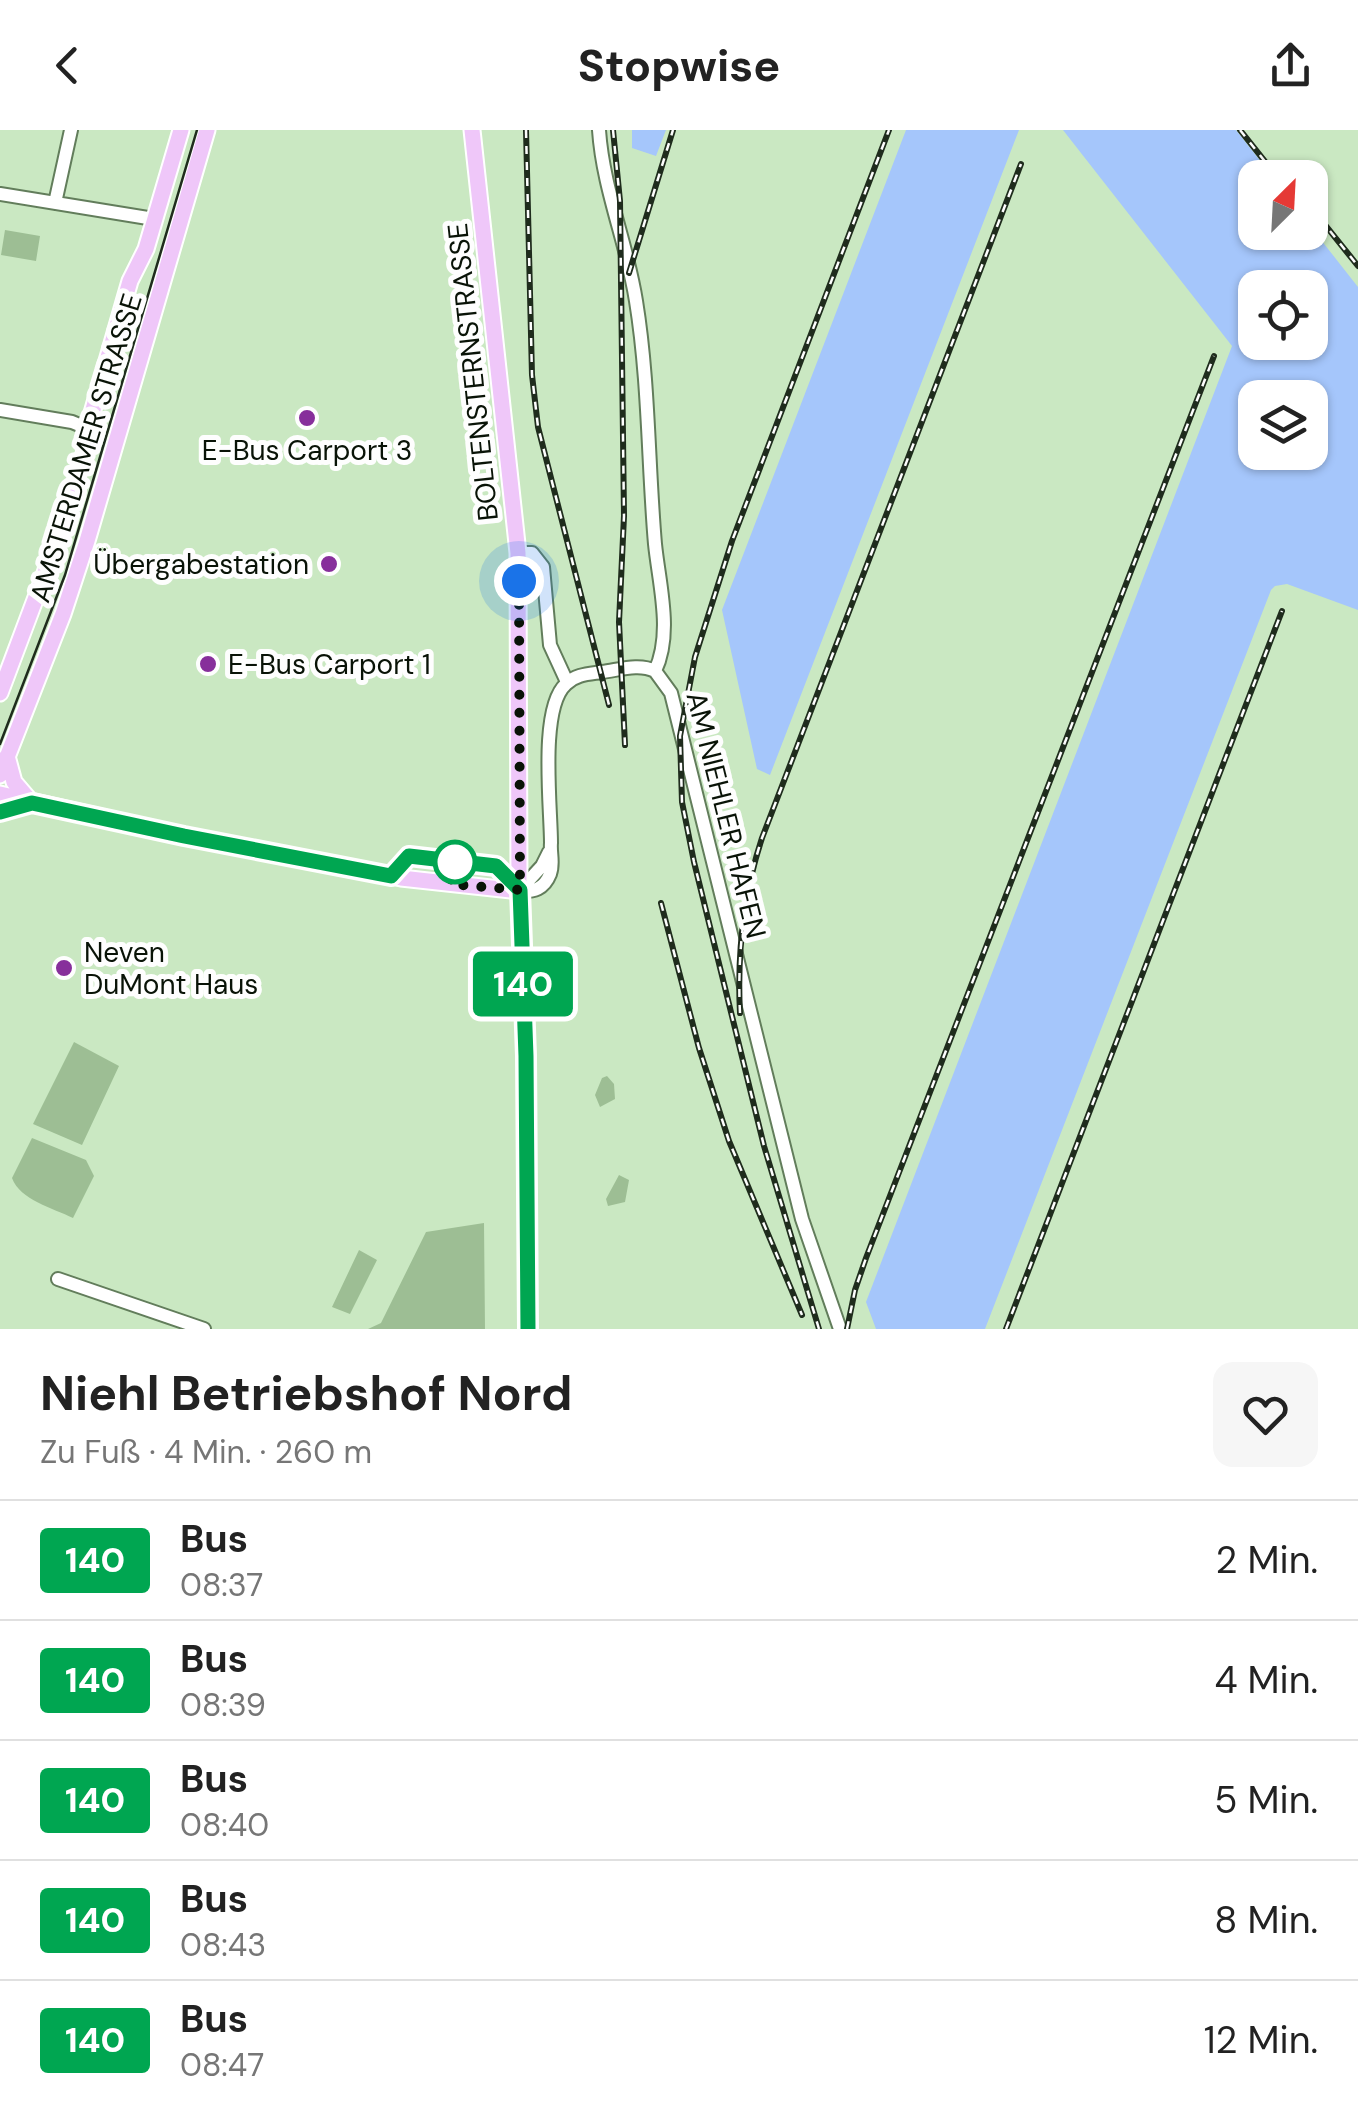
<!DOCTYPE html>
<html lang="de">
<head>
<meta charset="utf-8">
<style>
  body { margin:0; font-family:"DM Sans",sans-serif; background:#f6f6f6; color:#222; height:100vh; display:flex; flex-direction:column; font-size:38px; white-space:nowrap }
  * { box-sizing:border-box; margin:0 }
  p { font-size:32px; color:#767676 }
  .icon { flex:none; width:55px; height:55px; fill:none; stroke:currentColor; stroke-width:2; stroke-linecap:round; stroke-linejoin:round }
  .map { position:relative; height:1199px; overflow:hidden }
  .side { display:flex; flex-direction:column; background:#fff; flex:1 }
  .side>* { flex:none }
  .badge { padding:0 20px; border-radius:8px; font-size:35px; line-height:65px }
  .needle { width:65px; rotate:24deg }
  .tools { position:absolute; left:1238px; top:30px; display:grid; gap:20px }
  .tools a { display:grid; place-items:center; width:90px; height:90px; border-radius:20px; background:#fff; box-shadow:0 2px 8px #0004; font-size:50px }
  .you { position:absolute; width:50px; height:50px; margin:-25px; border:8px solid #fff; border-radius:50%; background:#1a73e8; box-shadow:0 0 0 15px #1a73e833 }
  .map>.badge { position:absolute; translate:-50% -50%; box-shadow:0 0 0 5px #fff }
  .round { display:grid; place-items:center; flex:none; width:105px; height:105px; border-radius:20px; background:#f6f6f6 }
  .overview { display:flex; align-items:center; justify-content:space-between; height:170px; padding:0 40px }
  h1 { font-size:48px; font-weight:700; line-height:75px }
  ul { padding:0; list-style:none }
  li { display:flex; align-items:center; gap:30px; height:120px; padding:0 40px; border-top:2px solid #e0e0e0 }
  li div { flex:1 }
  li b { display:block; font-size:38px }
  li em { font-style:normal }
  li .badge { min-width:110px; font-weight:700; text-align:center }
  header { display:flex; justify-content:space-between; align-items:center; height:130px; padding:0 40px; background:#fff; font-size:45px; font-weight:700 }
  .map>svg:first-child { display:block }
</style>
</head>
<body>
<header><svg class="icon" aria-label="back" viewBox="0 0 24 24"><path d="M15 5l-7 7 7 7"/></svg>Stopwise<svg class="icon" aria-label="share" viewBox="0 0 24 24"><path d="M12 15V3M7 8l5-5 5 5M5 13v7h14v-7"/></svg></header>
<div class="map">
<svg width="1358" height="1199" viewBox="0 0 1358 1199">
  <rect width="100%" height="100%" fill="#cae8c2"/>
  <path fill="#9dbe94" d="M5,100L40,106L36,131L1,125Z
    M74,912L119,936L82,1015L33,994Z
    M607,946L614,954L615,969L600,977L595,965L602,948Z
    M32,1008L86,1030L94,1046L73,1088C53,1078 20,1070 12,1048Z
    M619,1045L629,1050L625,1072L608,1076L606,1069Z
    M484,1093L485,1199H368L381,1193L426,1102Z
    M359,1120L377,1130L350,1184L332,1177Z"/>
  <path fill="#a5c6fb" fill-rule="evenodd" d="M632,0H666L656,26L632,18Z
    M906,0H1019L770,645L757,639L722,480Z
    M1063,0H1236L1273,47L1255,48V102H1310V96L1358,157V480L1287,454L1275,456L1271,460L985,1199H876L866,1172L1232,216ZM1255,158H1310V212H1255ZM1255,268H1310V322H1255Z"/>
  <g fill="none" stroke-linecap="round" stroke-linejoin="round">
    <defs>
      <path id="minor" d="M599,0C603,59 627,113 636,171C649,251 648,333 655,414C659,454 673,503 655,541
        M0,64L154,89
        M55,73L71,0
        M0,280L72,292L89,299
        M518,423H532L543,437L550,515L567,552
        M655,541L671,563L802,1089L840,1199
        M519,761C534,762 544,759 550,744C554,733 550,724 551,713C551,677 539,578 566,554C576,544 589,544 602,542C619,540 639,533 655,541
        M519,761L542,736L549,722
        M58,1149L204,1199"/>
      <path id="major" d="M472,0L518,423L519,761L527,926L528,1199
        M0,563L44,446L84,324L90,290L130,151L146,119L181,0
        M7,626L14,652L32,673
        M0,645L63,484L87,411L207,0
        M0,664L184,706L401,748L519,761
        M0,682L30,673"/>
    </defs>
    <use href="#minor" stroke="#627d5b" stroke-width="16"/>
    <use href="#major" stroke="#fff" stroke-width="19"/>
    <use href="#minor" stroke="#fff" stroke-width="12"/>
    <use href="#major" stroke="#efc7f9" stroke-width="15"/>
    <path stroke="#1f2c1d" stroke-width="2.5" d="M0,614L65,445L197,0"/>
    <defs>
      <path id="rail" d="M526,0L532,245L538,297L609,575
        M613,0L620,71L624,386L619,492L625,615
        M1240,0L1278,48
        M1310,76L1358,136
        M629,143L673,0
        M661,773L699,918L729,1011L802,1185
        M740,883C737,825 744,763 762,708L1021,34
        M819,1199L764,1016L694,732L682,672L680,606L695,527L732,411L889,0
        M847,1199L855,1160L866,1128L1214,226
        M1006,1199L1282,481"/>
    </defs>
    <use href="#rail" stroke="#1f2c1d" stroke-width="6"/>
    <use href="#rail" stroke="#fefefe" stroke-width="2.5" stroke-dasharray="8" stroke-linecap="butt"/>
  </g>
  <g fill="none" stroke-linecap="round" stroke-linejoin="round">
    <defs>
      <path id="line" d="M0,682L32,673L184,706L391,746L409,726L496,736L520,760L526,926L528,1199"/>
    </defs>
    <use href="#line" stroke="#fff" stroke-width="22"/>
    <use href="#line" stroke="#00a651" stroke-width="15"/>
    <path stroke="#091307" stroke-width="10" stroke-dasharray="0 18" d="M455,732L450,754L520,760L519,451"/>
  </g>
  <g fill="#872f9b" stroke="#fefefe" stroke-width="4">
    <circle cx="307" cy="288" r="10"/>
    <circle cx="329" cy="434" r="10"/>
    <circle cx="208" cy="534" r="10"/>
    <circle cx="64" cy="838" r="10"/>
  </g>
  <circle fill="#fff" stroke="#00a651" stroke-width="5" cx="455" cy="732" r="20"/>
  <g text-anchor="middle" dominant-baseline="central" stroke-width="10" stroke-linejoin="round" paint-order="stroke">
    <g font-size="28" fill="#091307" stroke="#fefefe">
      <text transform="translate(473 242) rotate(-96)">BOLTENSTERNSTRASSE</text>
      <text transform="translate(86 318) rotate(-73)">AMSTERDAMER STRASSE</text>
      <text transform="translate(726 685) rotate(76)">AM NIEHLER HAFEN</text>
    </g>
    <g font-size="28" fill="#091307" stroke="#fefefe" text-anchor="start">
      <text x="307" y="320" text-anchor="middle">E-Bus Carport 3</text>
      <text x="309" y="434" text-anchor="end">Übergabestation</text>
      <text x="228" y="534">E-Bus Carport 1</text>
      <text x="84" y="822">Neven<tspan x="84" dy="32">DuMont Haus</tspan></text>
    </g>
  </g>
</svg>
<div class="tools">
<a><svg class="needle" viewBox="-14 -14 28 28"><path d="M0-13l5 13h-10z" fill="#e53935"/><path d="M0 13l5-13h-10z" fill="#767676"/></svg></a>
<a><svg class="icon" aria-label="locate" viewBox="0 0 24 24"><circle cx="12" cy="12" r="6"/><path d="M12 2v4M12 18v4M2 12h4M18 12h4"/></svg></a>
<a><svg class="icon" aria-label="layers" viewBox="0 0 24 24"><path d="M12 4l9 5-9 5-9-5zM3 14l9 5 9-5"/></svg></a>
</div>
<div class="you" style="left:519px;top:451px"></div>
<b class="badge" style="left:523px;top:854px;background:#00a651;color:#fff">140</b>
</div>
<section class="side">
<div class="overview"><div><h1>Niehl Betriebshof Nord</h1><p>Zu Fuß · 4 Min. · 260 m</p></div><a class="round"><svg class="icon" aria-label="heart" viewBox="0 0 24 24"><path d="M12 20l-8-8c-3-5 5-10 8-4 3-6 11-1 8 4z"/></svg></a></div>
<ul>
<li><span class="badge" style="background:#00a651;color:#fff">140</span><div><b>Bus</b><p>08:37</p></div><em>2 Min.</em></li>
<li><span class="badge" style="background:#00a651;color:#fff">140</span><div><b>Bus</b><p>08:39</p></div><em>4 Min.</em></li>
<li><span class="badge" style="background:#00a651;color:#fff">140</span><div><b>Bus</b><p>08:40</p></div><em>5 Min.</em></li>
<li><span class="badge" style="background:#00a651;color:#fff">140</span><div><b>Bus</b><p>08:43</p></div><em>8 Min.</em></li>
<li><span class="badge" style="background:#00a651;color:#fff">140</span><div><b>Bus</b><p>08:47</p></div><em>12 Min.</em></li>
</ul>
</section>
</body>
</html>
